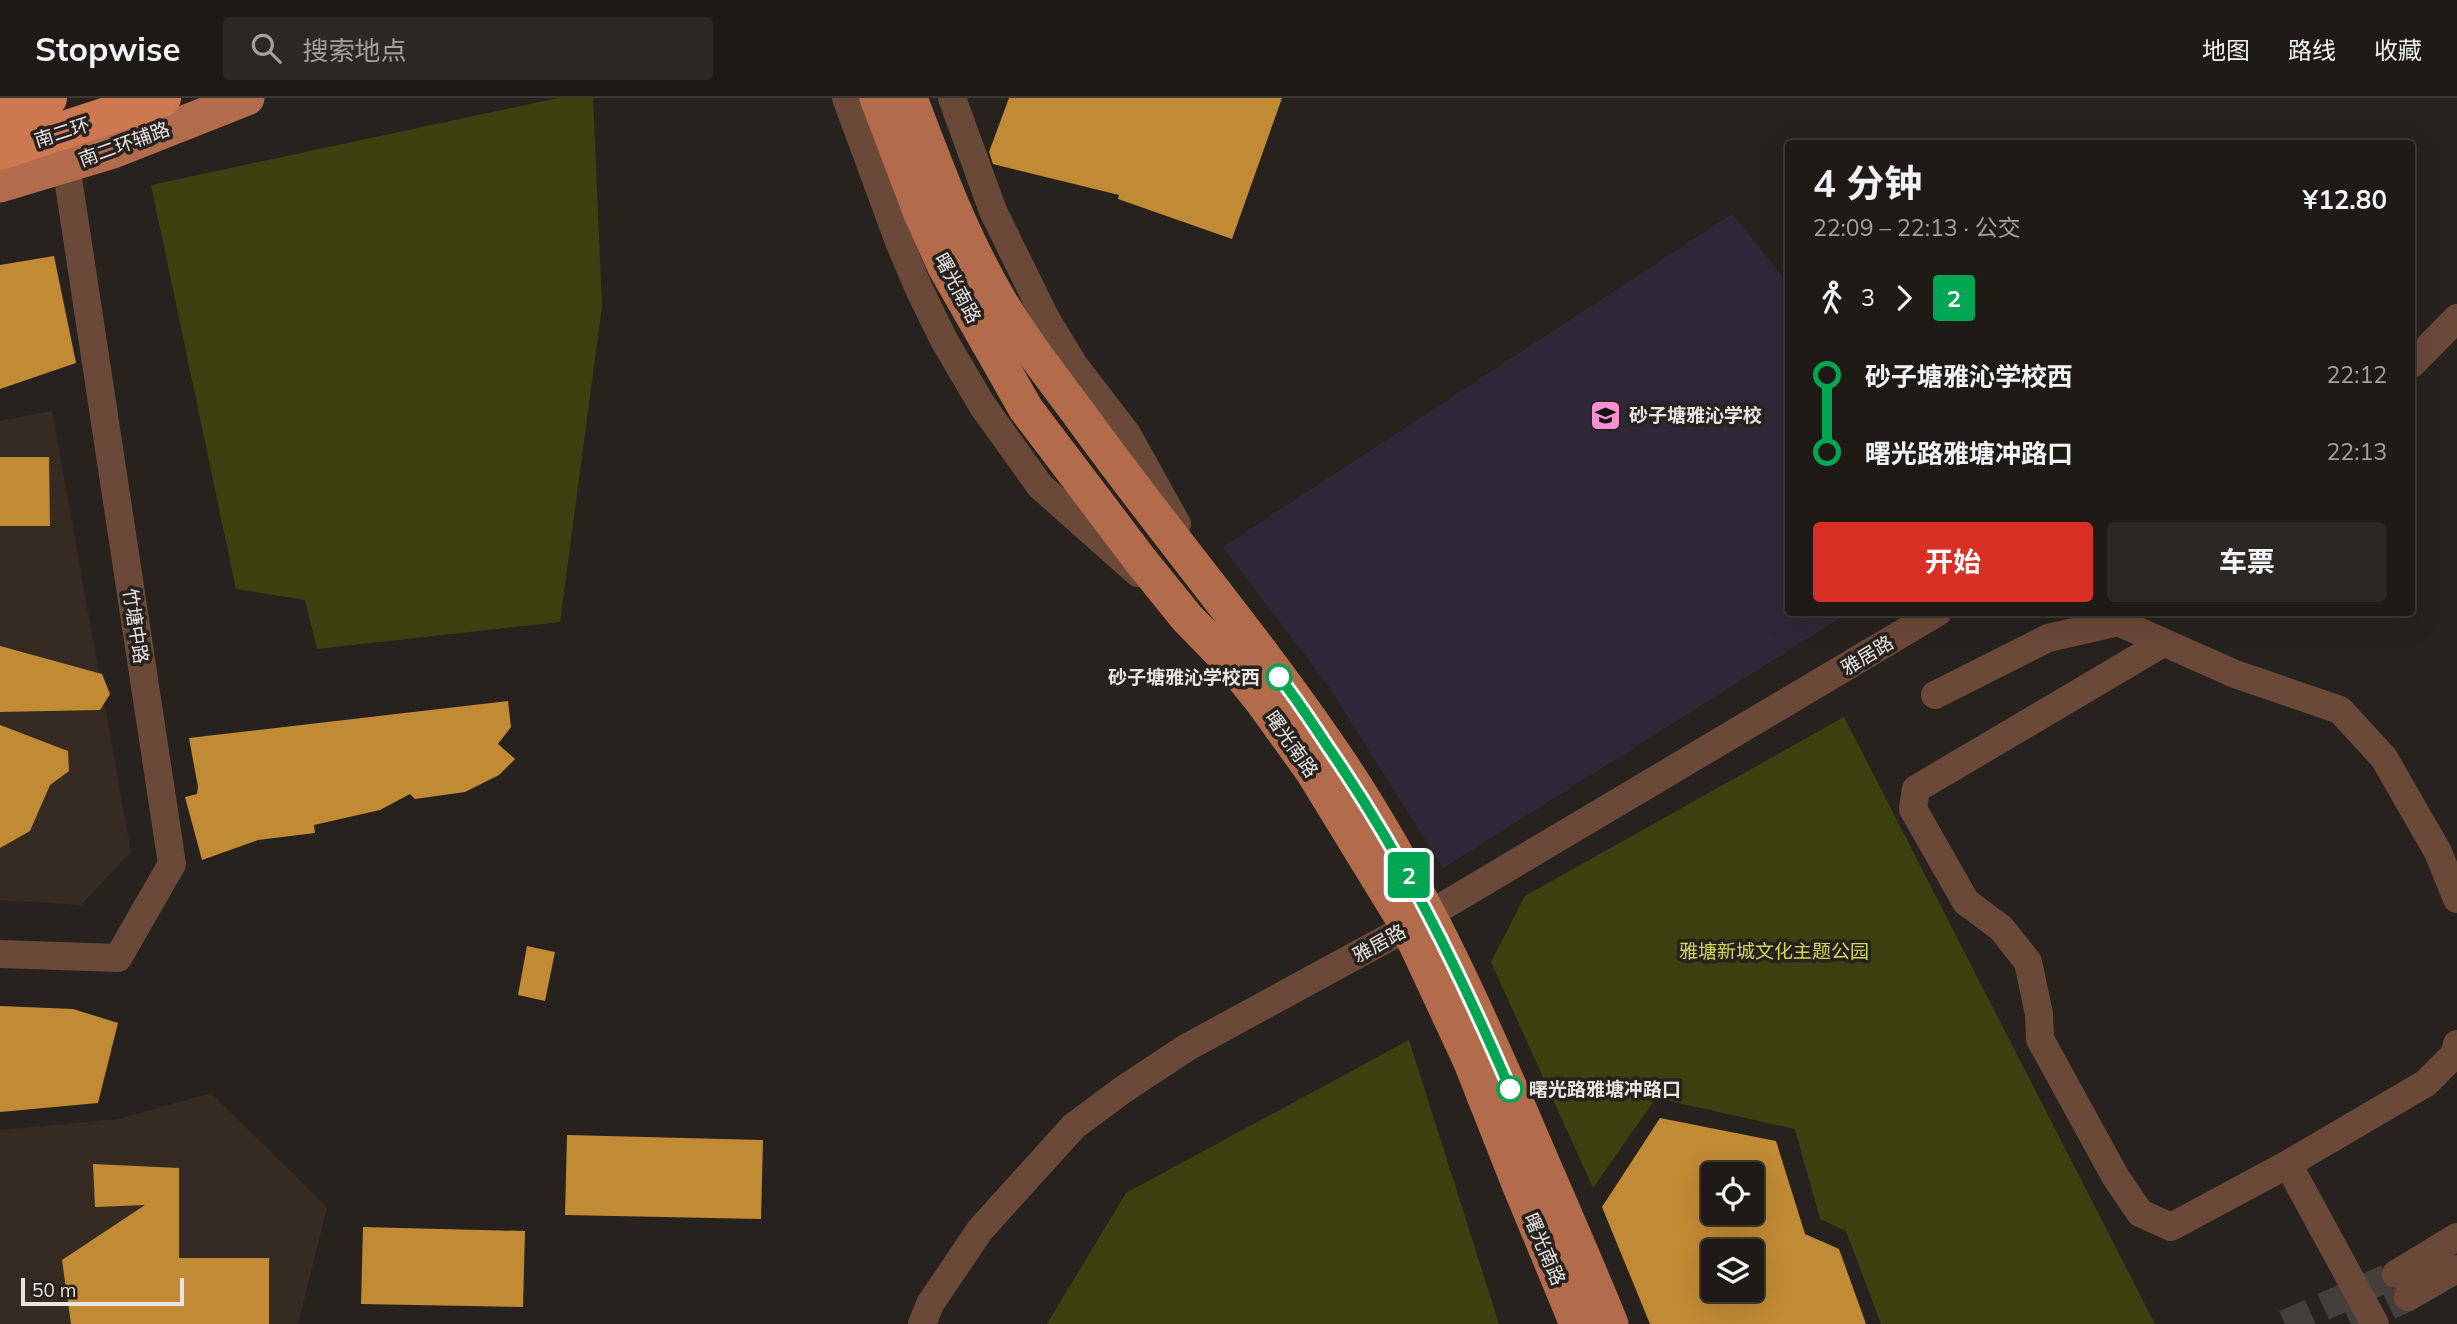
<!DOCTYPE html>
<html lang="zh">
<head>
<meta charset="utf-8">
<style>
  body { margin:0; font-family:Mulish,"Noto Sans SC",sans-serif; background:#2b2723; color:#f1f3f6; height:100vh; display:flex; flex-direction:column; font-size:26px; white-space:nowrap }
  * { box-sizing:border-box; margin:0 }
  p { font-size:23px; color:#a1a1a1 }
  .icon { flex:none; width:38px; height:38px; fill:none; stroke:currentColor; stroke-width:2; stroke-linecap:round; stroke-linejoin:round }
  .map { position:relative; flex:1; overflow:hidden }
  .drawer { position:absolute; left:1785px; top:42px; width:630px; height:476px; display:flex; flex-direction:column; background:#1e1a16; border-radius:7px; box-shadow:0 7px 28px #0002,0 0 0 2px #3c3835 }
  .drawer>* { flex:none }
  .badge { padding:0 14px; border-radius:5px; font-size:24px; line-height:46px }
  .controls { position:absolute; left:1701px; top:1064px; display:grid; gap:14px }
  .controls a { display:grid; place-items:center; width:63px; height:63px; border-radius:7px; background:#1e1a16; box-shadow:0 7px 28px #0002,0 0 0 2px #3c3835; font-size:35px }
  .scale { position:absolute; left:21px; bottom:18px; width:163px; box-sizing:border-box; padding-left:7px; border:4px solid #e9e4e2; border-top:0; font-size:19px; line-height:24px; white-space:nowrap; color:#e9e4e2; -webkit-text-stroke:5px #28221e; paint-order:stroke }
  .map>.badge { position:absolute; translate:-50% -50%; box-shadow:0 0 0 4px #fff }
  .legs { display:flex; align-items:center; gap:10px; height:77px; padding:0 28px; font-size:23px }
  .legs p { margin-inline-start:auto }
  .headline { display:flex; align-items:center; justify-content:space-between; height:119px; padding:0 28px }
  h1 { font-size:38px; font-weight:700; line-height:52px }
  .button { display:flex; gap:14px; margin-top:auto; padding:14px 28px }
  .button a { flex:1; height:80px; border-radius:7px; background:#d93025; color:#fff; font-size:28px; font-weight:700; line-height:80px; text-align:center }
  .button a+a { background:#2b2723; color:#f1f3f6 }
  ul { padding:0 28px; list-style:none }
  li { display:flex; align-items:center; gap:24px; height:77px; font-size:26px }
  li i { display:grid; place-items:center; width:10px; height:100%; margin:0 9px; background:currentColor }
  li i::after { content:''; width:18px; height:18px; margin:-9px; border:5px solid; border-radius:50%; background:#1e1a16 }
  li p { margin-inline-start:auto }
  li:first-child i { background:linear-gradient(#0000 50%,currentColor 0) }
  li:last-child i { background:linear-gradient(currentColor 50%,#0000 0) }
  header { display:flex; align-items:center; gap:42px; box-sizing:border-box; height:98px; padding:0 35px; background:#1e1a16; border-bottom:2px solid #3c3835 }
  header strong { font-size:33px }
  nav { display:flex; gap:38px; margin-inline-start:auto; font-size:24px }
  .search { width:490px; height:63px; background:#2b2723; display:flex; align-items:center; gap:18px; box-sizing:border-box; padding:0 24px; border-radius:7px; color:#a1a1a1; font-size:26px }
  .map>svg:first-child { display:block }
</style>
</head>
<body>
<header>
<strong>Stopwise</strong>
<div class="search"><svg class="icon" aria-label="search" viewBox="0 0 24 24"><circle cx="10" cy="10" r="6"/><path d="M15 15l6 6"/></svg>搜索地点</div>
<nav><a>地图</a><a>路线</a><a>收藏</a></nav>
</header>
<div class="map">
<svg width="2457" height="1226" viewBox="0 0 2457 1226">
  <rect width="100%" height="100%" fill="#28221e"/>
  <path fill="#362b23" d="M52,313L131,754L81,807L0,802V323Z
    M211,995L327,1109L298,1226H0V1032L119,1021Z"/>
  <path fill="#2f2737" d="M1732,116L1788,185V514L1848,515L1443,770L1329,589L1223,449Z"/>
  <path fill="#3d400f" d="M558,0H593L602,208L560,524L317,551L305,502L236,491L151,87Z
    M1844,619L2155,1226H1881L1846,1133L1820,1121L1795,1031L1656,1000L1593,1090L1491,864L1525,798Z
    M1409,942L1499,1226H1047L1126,1095Z"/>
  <path fill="#c18a35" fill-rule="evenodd" d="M1009,0H1282L1232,141L1118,101L1119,97L993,66L989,54Z
    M54,158L76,265L0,291V167Z
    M0,359H49L50,428H0Z
    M0,548L102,576L110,596L100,612L0,614Z
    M508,603L511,629L498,646L515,661L499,677L465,694L415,701L410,696L380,712L314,727L315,735L258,742L202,762L185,699L197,696L198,689L189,640Z
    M0,627L68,653L69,673L50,687L30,733L0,750Z
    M527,848L555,854L545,903L518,897Z
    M0,908L73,911L118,925L98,1005L0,1014Z
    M1660,1020L1776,1043L1805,1136L1839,1151L1866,1226H1650L1602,1109ZM1713,1076H1752V1115H1713ZM1713,1153H1752V1192H1713Z
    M567,1037L763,1042L761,1121L565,1117Z
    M93,1066L179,1070V1160H269V1226H71L62,1162L145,1107L95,1109Z
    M363,1129L525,1133L523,1209L361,1206Z"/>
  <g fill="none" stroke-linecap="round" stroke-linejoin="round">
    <path stroke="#453f3b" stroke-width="28" stroke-dasharray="28 14" stroke-linecap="butt" d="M2285,1226L2396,1176
      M2351,1226L2408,1199"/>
    <path stroke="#6b4939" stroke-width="28" d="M846,0L898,141L919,191L944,242L982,307L1040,388L1138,475
      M952,0L993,113L1046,221L1074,267L1127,336L1177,426
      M2412,266L2457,220
      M2163,545L1916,691L1913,711L1966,804L2001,830L2028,864L2039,916L2040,941L2115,1078L2140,1115L2171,1129L2288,1066L2426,985L2455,956L2457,946
      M1935,597L2048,540L2118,524L2235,576L2340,612L2384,660L2438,754L2457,801
      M0,856L118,860L172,766L66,67
      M2288,1066L2375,1226
      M2396,1176L2457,1139
      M2408,1199L2457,1171
      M922,1226L930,1206L980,1132L1074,1028L1124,991L1186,950L1408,829L1938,514"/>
    <path stroke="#b26b4b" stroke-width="35" d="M877,0L922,118L945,169L1026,311L1141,463L1187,520L1232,566L1262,603L1313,674L1408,829L1470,962L1519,1086L1577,1226
      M910,0C936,69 962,139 999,202C1022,241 1050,277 1077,313C1163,433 1260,545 1342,668C1416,779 1471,900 1524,1022C1553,1090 1583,1157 1611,1226
      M0,87L113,53L247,0"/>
    <path stroke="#ce7851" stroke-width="38" d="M0,14L48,0
      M0,53L162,0"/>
  </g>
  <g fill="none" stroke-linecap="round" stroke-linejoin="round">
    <defs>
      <path id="line-1" d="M1279,579C1297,601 1312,625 1328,649C1402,756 1459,872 1510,991"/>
    </defs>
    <use href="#line-1" stroke="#fff" stroke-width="16"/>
    <use href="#line-1" stroke="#00a651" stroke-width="10"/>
  </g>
  <defs>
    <symbol id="school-square" viewBox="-11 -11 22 22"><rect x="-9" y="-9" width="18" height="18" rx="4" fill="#f790ce" stroke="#28221e"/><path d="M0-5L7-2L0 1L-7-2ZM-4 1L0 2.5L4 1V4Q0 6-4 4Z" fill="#111"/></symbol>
  </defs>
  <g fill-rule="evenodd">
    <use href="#school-square" x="1588" y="300" width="35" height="35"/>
  </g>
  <g fill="#fff" stroke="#00a651" stroke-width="3.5">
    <circle cx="1279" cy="579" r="12"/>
    <circle cx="1510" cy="991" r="12"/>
  </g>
  <g text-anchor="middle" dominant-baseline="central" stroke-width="7" stroke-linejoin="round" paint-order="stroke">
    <g font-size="19" fill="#e9e4e2" stroke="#28221e">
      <text transform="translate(62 34) rotate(-18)">南二环</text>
      <text transform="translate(124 46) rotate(-20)">南二环辅路</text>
      <text transform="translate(958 190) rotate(62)">曙光南路</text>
      <text transform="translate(136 528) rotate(81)">竹塘中路</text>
      <text transform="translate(1867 557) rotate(-31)">雅居路</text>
      <text transform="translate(1292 646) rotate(55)">曙光南路</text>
      <text transform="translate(1379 845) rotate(-29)">雅居路</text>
      <text transform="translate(1545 1151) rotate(67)">曙光南路</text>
    </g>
    <g font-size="19" font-weight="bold" fill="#e9e4e2" stroke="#28221e" text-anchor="start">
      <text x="1629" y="317">砂子塘雅沁学校</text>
    </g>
    <g font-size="19" font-weight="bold" fill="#e9e4e2" stroke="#28221e" text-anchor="end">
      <text x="1260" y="579">砂子塘雅沁学校西</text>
      <text x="1529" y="991" text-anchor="start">曙光路雅塘冲路口</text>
    </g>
    <g font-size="19" fill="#cfd85a" stroke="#28221e">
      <text x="1774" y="853">雅塘新城文化主题公园</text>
    </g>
  </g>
</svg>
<div class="controls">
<a><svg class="icon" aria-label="locate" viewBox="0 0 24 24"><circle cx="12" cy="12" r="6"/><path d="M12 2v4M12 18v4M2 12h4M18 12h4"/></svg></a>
<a><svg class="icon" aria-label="layers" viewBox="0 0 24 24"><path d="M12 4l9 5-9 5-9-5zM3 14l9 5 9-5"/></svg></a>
</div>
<div class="scale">50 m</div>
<b class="badge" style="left:1409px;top:777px;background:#00a651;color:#fff">2</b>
<section class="drawer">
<div class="headline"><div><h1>4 分钟</h1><p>22:09 – 22:13 · 公交</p></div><b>¥12.80</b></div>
<div class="legs"><svg class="icon" aria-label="walk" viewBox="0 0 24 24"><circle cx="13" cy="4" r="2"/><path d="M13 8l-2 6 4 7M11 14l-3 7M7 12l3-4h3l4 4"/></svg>3<svg class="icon" aria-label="forward" viewBox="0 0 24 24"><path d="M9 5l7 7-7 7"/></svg><b class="badge" style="background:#00a651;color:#fff">2</b></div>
<ul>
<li><i style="color:#00a651"></i><b>砂子塘雅沁学校西</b><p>22:12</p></li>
<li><i style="color:#00a651"></i><b>曙光路雅塘冲路口</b><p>22:13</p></li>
</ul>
<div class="button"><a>开始</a><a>车票</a></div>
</section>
</div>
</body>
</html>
